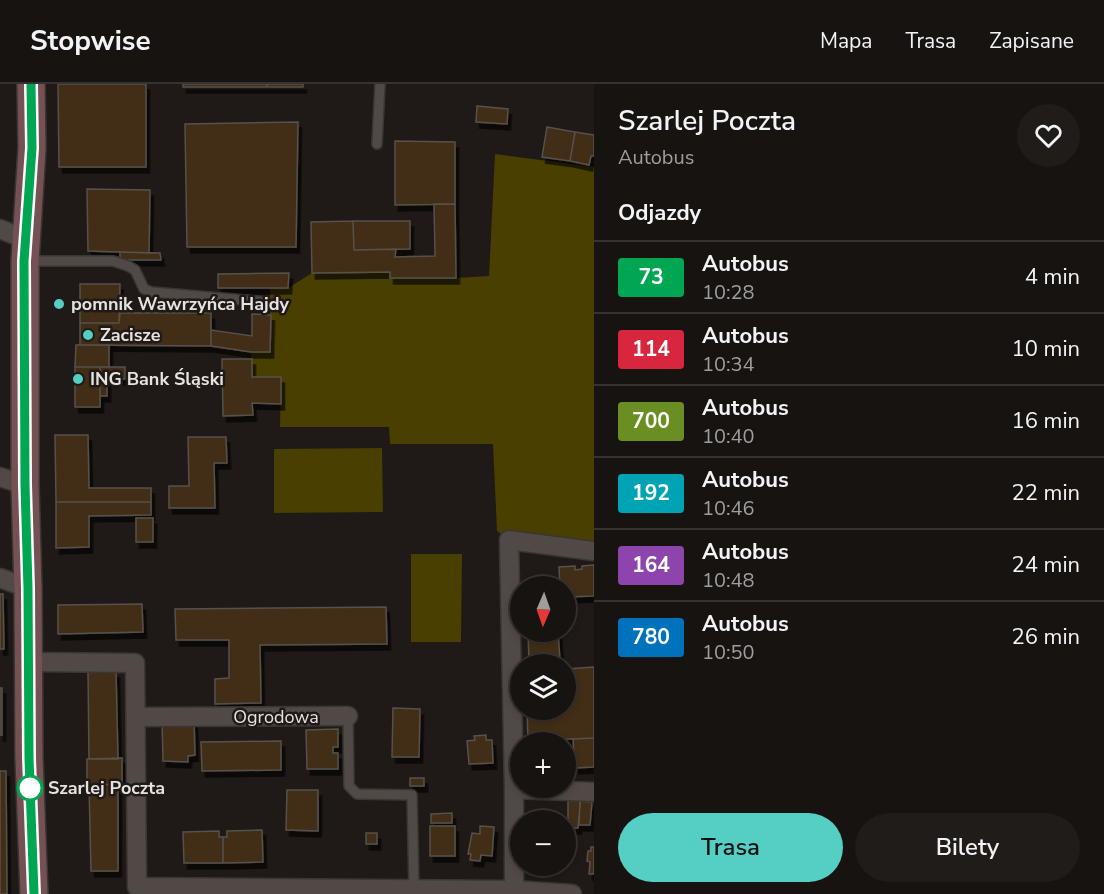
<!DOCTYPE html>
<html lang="pl">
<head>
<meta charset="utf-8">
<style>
  body { margin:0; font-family:"Nunito Sans",sans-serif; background:#201c1a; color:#f1f3f6; height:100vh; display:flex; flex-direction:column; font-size:22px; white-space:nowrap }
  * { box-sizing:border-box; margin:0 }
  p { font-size:20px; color:#9e9e9f }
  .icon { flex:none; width:33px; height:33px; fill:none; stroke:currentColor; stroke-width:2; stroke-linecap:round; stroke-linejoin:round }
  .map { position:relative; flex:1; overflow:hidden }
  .side { display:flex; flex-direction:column; background:#171311; width:510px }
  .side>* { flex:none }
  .badge { padding:0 12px; border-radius:4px; font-size:21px; line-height:39px }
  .needle { width:39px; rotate:182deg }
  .tools { position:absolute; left:510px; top:492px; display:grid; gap:12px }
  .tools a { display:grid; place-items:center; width:66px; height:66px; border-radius:50%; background:#171311; box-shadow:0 3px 9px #0003,0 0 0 2px #363231; font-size:30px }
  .map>.badge { position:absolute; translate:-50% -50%; box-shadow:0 0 0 3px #fff }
  h2 { padding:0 24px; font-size:22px; line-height:54px }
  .round { display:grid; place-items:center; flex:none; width:63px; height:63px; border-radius:32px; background:#201c1a }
  .headline { display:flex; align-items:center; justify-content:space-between; height:102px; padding:0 24px }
  h1 { font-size:28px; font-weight:600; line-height:45px }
  .cta { display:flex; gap:12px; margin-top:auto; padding:12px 24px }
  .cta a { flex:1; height:69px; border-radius:36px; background:#55cec4; color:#111; font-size:24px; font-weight:600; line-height:69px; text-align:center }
  .cta a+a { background:#201c1a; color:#f1f3f6 }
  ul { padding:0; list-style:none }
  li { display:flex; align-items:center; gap:18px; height:72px; padding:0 24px; border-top:2px solid #363231 }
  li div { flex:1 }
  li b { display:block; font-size:22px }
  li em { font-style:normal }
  li .badge { min-width:66px; font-weight:700; text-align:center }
  header { display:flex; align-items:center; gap:36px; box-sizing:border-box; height:84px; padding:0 30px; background:#171311; border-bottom:2px solid #363231 }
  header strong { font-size:28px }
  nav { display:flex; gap:33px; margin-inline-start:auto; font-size:21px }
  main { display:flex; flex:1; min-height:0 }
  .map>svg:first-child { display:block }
</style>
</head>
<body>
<header>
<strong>Stopwise</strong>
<nav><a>Mapa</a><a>Trasa</a><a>Zapisane</a></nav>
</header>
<main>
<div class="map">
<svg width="594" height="810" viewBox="0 0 594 810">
  <defs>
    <filter id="shadow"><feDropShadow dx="3.5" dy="6" stdDeviation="0" flood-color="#0009"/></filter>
  </defs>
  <rect width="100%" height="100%" fill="#1f1917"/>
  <path fill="#483f00" d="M495,70L594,83V467L509,456L497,447L493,360H390L389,343H280L281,293H252L251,268H270V204H288L312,189L390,188V194H456L489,192Z
    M382,364L383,428L274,429V365Z
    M411,470H462L461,558H411Z"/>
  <path fill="#422e15" stroke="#56514c" stroke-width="1.5" filter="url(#shadow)" d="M58,0H146V83H59Z
    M183,0H267V3H183Z
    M267,0H303V3H267Z
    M477,22L508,25L507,40L476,38Z
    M298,38L296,163H187L185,40Z
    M547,43L575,48L570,77L542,73Z
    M575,48L594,51V72H591L589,81L570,77Z
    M395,57L455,58V120L395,121Z
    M87,105L150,106L149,169L88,167Z
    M434,120H455L456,194H390V188L312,189L311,138L353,137L354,166L396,165L395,173L435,172Z
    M353,137H410V165L354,166Z
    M120,168L160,169L161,176H120Z
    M289,189L288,204H218V190Z
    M80,200H120L119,239H80Z
    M120,229H211V262L80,261V239H119Z
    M252,230L271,231L270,268H251L211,262V246L252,252Z
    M76,261H109V283H75Z
    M222,275H252V293H281V320L252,319L253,331L223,332Z
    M75,283H100V323H75Z
    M100,283H125V295H107V312H100Z
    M55,351H88L89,404H151V418H56Z
    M188,353H226L227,379H214L215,424H169V402H189Z
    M56,418H151V431L89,432V463L56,464Z
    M136,434H153V458H136Z
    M594,481V512L566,513V502H560L559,483L575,482V486L582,485V482Z
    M556,498V502H526L525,500Z
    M0,510H3L4,565H0Z
    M142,520L143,548L58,550V521Z
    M386,523L387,560L260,561L261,619L215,620V595L229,594V556H176L175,525Z
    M528,548H558L560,576L529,578Z
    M594,583V654L528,657L527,626H566V585Z
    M88,587L116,588L118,675H89Z
    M0,604H2V651H0Z
    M393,624L420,625L419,673H392Z
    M162,636H194L195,671L188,672V678L163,677Z
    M338,645V663H333V669H338V685H307L306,646Z
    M486,651V656H492L493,679L469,680L467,657L475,656L474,652Z
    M594,654V683L575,684L573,655Z
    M281,657V686L202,687L201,658Z
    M122,674V700L87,701V675Z
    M0,687H6L7,810H0Z
    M410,694H424V702H410Z
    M118,700V787H91L89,701Z
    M287,706H318V747L286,746Z
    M568,711L581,712L578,744H568Z
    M580,717L592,718L590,741H579Z
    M452,729V739H431V730Z
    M430,742H455V772H430Z
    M480,742L494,743L492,772L481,771L480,777L470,776L471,770H468L472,749L480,750Z
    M262,746L263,778L223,779V753H227V747Z
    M219,747V753H223V779H184L183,748Z
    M366,749H377V760H366Z
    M591,763H594V790H589L590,778L587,777L588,767H591Z"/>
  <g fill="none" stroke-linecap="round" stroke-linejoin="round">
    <defs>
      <path id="lane" d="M377,60L380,0
        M27,177H113L128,182L135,186L144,205L152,208L267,218
        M348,632L349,702L357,710L412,711L414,806"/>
      <path id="street" d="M0,145L25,155
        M0,393L25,401
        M0,494L28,504
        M29,578L135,579L137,803L514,806L572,810
        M136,633L348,632
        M514,705L594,708
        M514,810V705L509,456L594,467"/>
      <path id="secondary" d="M31,0L32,64L25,177V401L28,504L29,674L34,810"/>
    </defs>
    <use href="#lane" stroke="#3a3634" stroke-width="12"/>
    <use href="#street" stroke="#3a3634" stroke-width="21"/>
    <use href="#secondary" stroke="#3a3634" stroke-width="30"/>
    <use href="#lane" stroke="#504946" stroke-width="9"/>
    <use href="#street" stroke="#504946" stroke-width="18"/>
    <use href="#secondary" stroke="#765154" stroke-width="27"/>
  </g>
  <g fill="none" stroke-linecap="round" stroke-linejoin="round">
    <defs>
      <path id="line" d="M31,0L32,64L24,177L25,401L28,504L29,674L34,810"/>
    </defs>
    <use href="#line" stroke="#fff" stroke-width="14"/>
    <use href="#line" stroke="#00a651" stroke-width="9"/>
  </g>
  <g fill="#55cec4" stroke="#1f1917" stroke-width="2">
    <circle cx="59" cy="220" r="6"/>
    <circle cx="88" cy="251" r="6"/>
    <circle cx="78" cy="295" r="6"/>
  </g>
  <circle fill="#fff" stroke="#00a651" stroke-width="3" cx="30" cy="704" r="12"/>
  <g text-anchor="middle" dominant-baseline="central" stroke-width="5" stroke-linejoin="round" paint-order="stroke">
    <g font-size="18" font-weight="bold" fill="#e6e2e0" stroke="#1f1917" text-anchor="start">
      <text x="71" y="220">pomnik Wawrzyńca Hajdy</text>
      <text x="100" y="251">Zacisze</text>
      <text x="90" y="295">ING Bank Śląski</text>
    </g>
    <g font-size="18" fill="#e6e2e0" stroke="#1f1917">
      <text x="276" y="633">Ogrodowa</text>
    </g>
    <g font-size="18" font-weight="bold" fill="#e6e2e0" stroke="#1f1917" text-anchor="start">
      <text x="48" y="704">Szarlej Poczta</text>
    </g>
  </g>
</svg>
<div class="tools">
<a><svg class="needle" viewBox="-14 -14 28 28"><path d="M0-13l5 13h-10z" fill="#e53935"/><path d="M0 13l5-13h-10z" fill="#9e9e9f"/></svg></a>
<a><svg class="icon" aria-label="layers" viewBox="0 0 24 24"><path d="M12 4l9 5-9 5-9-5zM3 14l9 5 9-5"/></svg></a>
<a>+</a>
<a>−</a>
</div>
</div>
<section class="side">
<div class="headline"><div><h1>Szarlej Poczta</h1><p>Autobus</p></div><a class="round"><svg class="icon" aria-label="heart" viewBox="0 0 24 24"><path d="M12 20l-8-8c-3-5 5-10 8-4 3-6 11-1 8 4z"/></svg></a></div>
<h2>Odjazdy</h2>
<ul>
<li><span class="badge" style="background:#00a651;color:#fff">73</span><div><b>Autobus</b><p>10:28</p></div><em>4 min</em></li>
<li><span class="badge" style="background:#d7263d;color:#fff">114</span><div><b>Autobus</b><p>10:34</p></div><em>10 min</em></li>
<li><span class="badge" style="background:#6b8e23;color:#fff">700</span><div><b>Autobus</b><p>10:40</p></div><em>16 min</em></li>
<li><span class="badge" style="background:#00a3b4;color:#fff">192</span><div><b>Autobus</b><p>10:46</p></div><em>22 min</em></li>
<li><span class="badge" style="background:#8e44ad;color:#fff">164</span><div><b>Autobus</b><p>10:48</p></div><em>24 min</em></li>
<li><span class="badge" style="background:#0072bc;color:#fff">780</span><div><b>Autobus</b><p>10:50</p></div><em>26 min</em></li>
</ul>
<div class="cta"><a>Trasa</a><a>Bilety</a></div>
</section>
</main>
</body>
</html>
